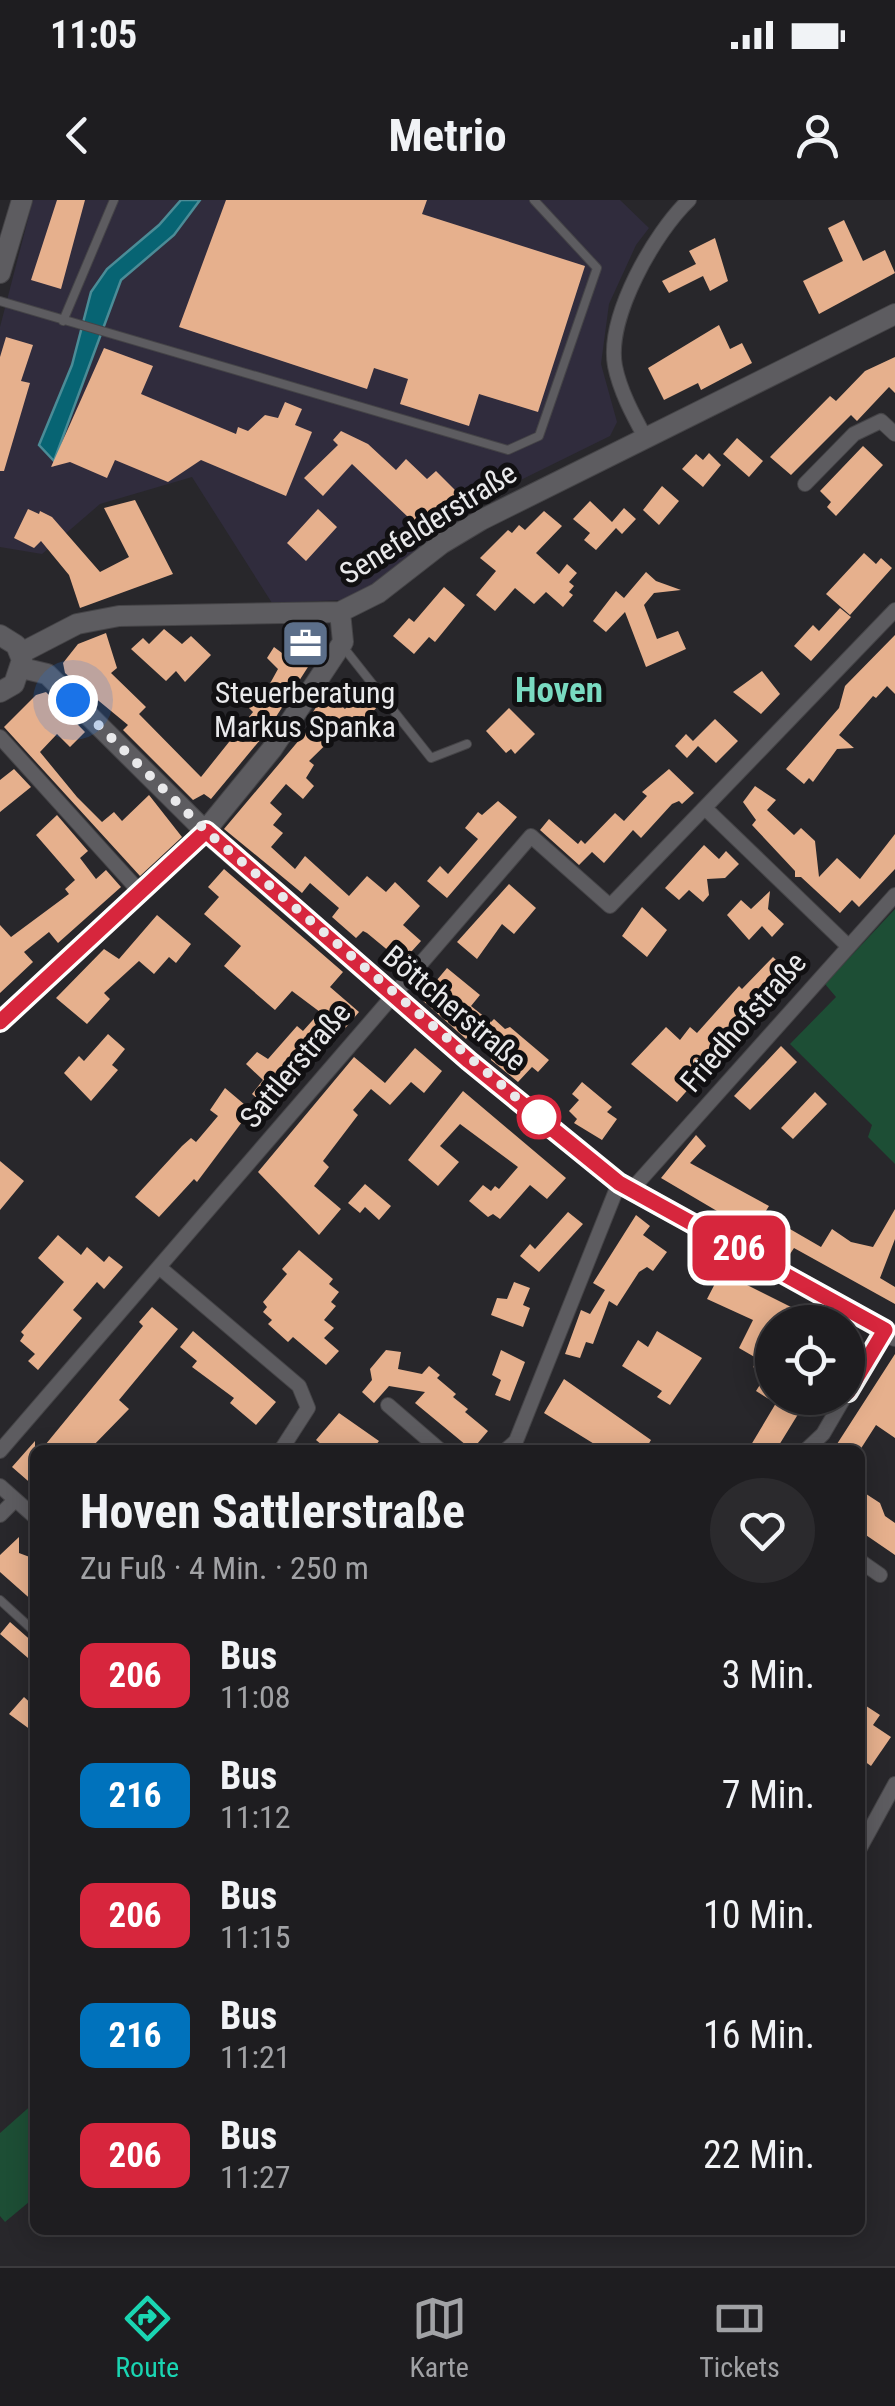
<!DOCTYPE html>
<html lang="de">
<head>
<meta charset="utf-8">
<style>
  body { margin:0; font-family:"Roboto Condensed",sans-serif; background:#2b2a2d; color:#f1f3f6; height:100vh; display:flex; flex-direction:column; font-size:38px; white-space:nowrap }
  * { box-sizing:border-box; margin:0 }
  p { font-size:32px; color:#a1a2a5 }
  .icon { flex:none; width:55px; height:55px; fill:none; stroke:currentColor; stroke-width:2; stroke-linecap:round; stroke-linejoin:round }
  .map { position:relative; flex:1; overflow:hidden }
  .drawer { position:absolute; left:30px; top:1245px; width:835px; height:790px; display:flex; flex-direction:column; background:#1e1d20; border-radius:15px; box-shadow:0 5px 25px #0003,0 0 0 2px #3c3b3e }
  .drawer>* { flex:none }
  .badge { padding:0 20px; border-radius:15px; font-size:35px; line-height:65px }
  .fabs { position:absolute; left:755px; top:1105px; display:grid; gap:20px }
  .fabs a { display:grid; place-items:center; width:110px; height:110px; border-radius:50%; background:#1e1d20; box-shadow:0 5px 25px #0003,0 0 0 2px #3c3b3e; font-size:50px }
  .you { position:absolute; width:50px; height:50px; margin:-25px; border:8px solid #fff; border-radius:50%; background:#1a73e8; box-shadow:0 0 0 15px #1a73e833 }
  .map>.badge { position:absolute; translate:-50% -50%; box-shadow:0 0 0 5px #fff }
  .round { display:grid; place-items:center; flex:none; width:105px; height:105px; border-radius:52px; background:#2b2a2d }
  .overview { display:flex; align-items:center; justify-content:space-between; height:170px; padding:0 50px }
  h1 { font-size:48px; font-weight:700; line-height:75px }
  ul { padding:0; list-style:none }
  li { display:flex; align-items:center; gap:30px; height:120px; padding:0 50px }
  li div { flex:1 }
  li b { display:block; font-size:38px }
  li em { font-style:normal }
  li .badge { min-width:110px; font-weight:700; text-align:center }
  .status { display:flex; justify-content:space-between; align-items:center; height:70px; padding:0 50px; background:#1e1d20; direction:ltr }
  .status svg { height:28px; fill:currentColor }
  header { display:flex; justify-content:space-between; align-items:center; height:130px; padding:0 50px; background:#1e1d20; font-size:45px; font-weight:700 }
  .dock { display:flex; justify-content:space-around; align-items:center; height:140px; border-top:2px solid #3c3b3e; background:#1e1d20; font-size:28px; color:#a1a2a5 }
  .dock a { display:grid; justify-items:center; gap:5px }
  .dock .active { color:#1ad5b2 }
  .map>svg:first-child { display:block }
</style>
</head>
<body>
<div class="status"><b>11:05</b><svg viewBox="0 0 49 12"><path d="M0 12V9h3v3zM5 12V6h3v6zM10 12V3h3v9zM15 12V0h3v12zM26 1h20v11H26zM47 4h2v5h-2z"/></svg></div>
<header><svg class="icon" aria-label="back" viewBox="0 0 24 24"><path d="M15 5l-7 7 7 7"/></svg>Metrio<svg class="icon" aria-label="person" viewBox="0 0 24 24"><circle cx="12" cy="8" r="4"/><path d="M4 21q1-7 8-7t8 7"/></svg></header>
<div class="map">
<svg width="895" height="2066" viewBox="0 0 895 2066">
  <rect width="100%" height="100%" fill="#28272b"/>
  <path fill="#302c3d" d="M33,0H620L649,28L636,45L609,104L601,164L617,222L610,236L480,300L373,385L342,400L272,403L192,277L100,304L42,354L0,347V127Z"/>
  <path fill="#1d4e35" d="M895,709V964L868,937L872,925L790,844L836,797L825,784Z
    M35,1902V1997L5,2022L0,2016V1933Z"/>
  <path fill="#076473" stroke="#4b8c97" stroke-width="2.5" d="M181,0H200L174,35L121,80L54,261L39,245L72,165L91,92L107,69L159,25Z"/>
  <path fill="#e6b08d" d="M57,0H85L61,89L31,80Z
    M226,0H427L422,14L585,66L538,212L479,194L469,226L400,204L408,179L374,168L367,189L179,127Z
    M844,20L863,61L885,50L895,73L819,114L803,81L843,61L828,28Z
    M715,38L728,81L710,91L703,76L669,93L662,81L696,64L689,51Z
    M719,125L730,149L742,143L752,163L701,190L698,183L664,200L648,168Z
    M6,137L33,145L21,181L30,183L4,271H0V157Z
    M104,148L153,166L141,194L236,234L238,227L248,231L265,215L278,218L285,202L302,209L295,225L312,232L286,296L201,260L168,282L115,260L107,278L70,262L51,267Z
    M895,157V193L889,187L857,221L851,215L791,275L770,257L830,196L836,201L865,171Z
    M341,231L368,244L396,270L406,259L427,279L436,271L465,300L427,335L352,264L323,296L304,278L338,245L333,240Z
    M737,238L763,261L749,277L723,254Z
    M863,246L883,265L836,316L827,307L831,302L820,291Z
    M709,253L721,265L703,287L682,269L696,254L703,260Z
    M662,286L679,301L659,325L643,310Z
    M135,300L173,374L80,408L69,375L41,341L34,348L14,338L28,309L39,314L40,311L52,317L100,372L129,357L104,308Z
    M590,301L612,322L624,308L636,319L622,334L616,328L596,350L584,340L590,333L573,319Z
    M318,309L337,327L306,361L287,343Z
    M544,311L562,326L536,353L559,374L567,364L577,373L569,382L574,386L569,392L573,395L563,407L546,392L534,404L515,388L495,411L476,395L496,371L480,358L508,330L512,333L519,325L525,330Z
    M864,353L876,364L881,358L892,368L850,415L826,394Z
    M646,372L656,381L681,390L654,393L644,405L657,439L678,431L686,449L646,467L625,412L606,432L593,421L616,391L624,398Z
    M444,387L465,405L435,442L429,437L414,454L393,436L409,418L414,422Z
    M840,408L851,417L811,461L794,446L813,425L819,431Z
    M164,429L182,444L191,436L211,455L185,482L176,471L166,481L131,449L143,438L149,444Z
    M308,432L324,442L265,534L211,599L204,594L193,600L123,530L128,525L65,473L63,463L78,444L106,433L117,468L111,473L146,507L139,514L201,577L253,512L245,504L256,493L262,498L278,469L267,458L274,447L290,459Z
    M895,435V494L887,486L876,498L873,496L839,535L854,548L837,549L813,582L809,578L804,584L786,569L839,508L845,486Z
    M762,471L780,494L761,514L733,492Z
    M361,491L378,506L361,525L353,518L309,561L314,565L306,578L314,586L303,599L286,584L270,603L282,614L273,625L283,633L271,647L295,669L305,656L349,696L367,676L386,692L395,682L420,706L403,725L421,741L402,762L367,733L363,731L356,738L332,717L339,708L310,683L302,693L224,629L311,526L306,522L326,493L345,509Z
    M46,492L85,532L70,547L57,534L40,552L77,597L102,622L114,612L122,621L149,595L182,637L140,676L4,527L36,495Z
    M509,508L535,534L515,554L511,549L506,553L486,531Z
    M715,519L738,541L716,563L698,546L687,558L675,546L686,534L693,541Z
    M14,569L31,587L0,612V580Z
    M669,569L694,593L682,604L679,601L672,604L641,638L633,630L604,663L592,652L579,665L540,630L549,619L578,644L581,640L585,644L615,613L624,621L647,596L642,592Z
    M755,586L776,600L767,610L794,635L801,628L815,641L819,677L837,658L860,679L895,634V669L859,707L852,700L840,713L801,677H795V671L752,625L756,620L743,602Z
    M498,601L517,617L447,698L427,681L440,666L448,674L478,639L465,628L478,612L482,615Z
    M57,615L88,651L80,658L96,679L106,670L121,687L58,743L49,732L24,752L33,762L0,793V725L11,737L69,694L65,689L75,680L36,635Z
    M704,645L719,659L726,651L739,664L725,678L707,679L709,695L703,702L689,690L679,700L665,688Z
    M224,669L343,772L330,787L359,812L336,839L327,831L293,870L300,876L271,911L252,894L263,880L246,864L257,852L268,859L297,826L303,831L320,812L292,791L275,810L224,766L241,746L204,714L219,697L208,687Z
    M509,684L536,708L514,734L502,724L477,759L457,742Z
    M770,691L768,709L784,724L772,737L762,726L749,740L727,715L741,700L751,709Z
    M642,707L667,730L647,757L622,736Z
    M157,715L191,744L176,763L169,757L154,774L139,761L104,793L110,799L87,824L56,798L104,749L119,759Z
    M773,757L790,774L677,902L631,864L666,827L680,840L690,827L697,833L739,786L742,789Z
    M447,768L480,795L471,806L491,822L494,819L505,829L510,827L549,860L538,872L532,867L518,882L491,860L490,847L473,830L466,839L421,799Z
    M108,834L125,849L112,865L118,870L91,901L64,873L79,856L84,861Z
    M781,846L797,862L750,910L734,896Z
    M415,848L442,871L424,893L411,882L390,905L371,889L353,910L358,915L323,961L329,967L314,986L341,1009L319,1035L258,972L354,857L385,883Z
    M582,882L612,907L607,912L617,919L602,940L574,923L577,919L569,911L579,900L572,894Z
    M225,888L251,910L197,982L194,979L159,1017L135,997L182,946L191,938L196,942L218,916L210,910Z
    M463,891L566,978L547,999L530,985L500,1019L493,1014L488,1017L469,1001L483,985L491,991L495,986L499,989L518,967L460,924L440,946L459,962L438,986L408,960Z
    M815,892L827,904L793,939L781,928Z
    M696,935L706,946L690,963L769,1006L764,1014L821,1047L832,1029L851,1042L873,1047L895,1009V1039L880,1078L895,1087V1104L794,1048L790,1054L661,978Z
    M0,961L24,981L0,1010Z
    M365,984L391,1006L379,1020L365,1007L360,1013L348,1003Z
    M568,1012L583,1024L539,1072L520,1056L530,1044L535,1049Z
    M636,1015L650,1026L643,1035L667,1052L653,1071L647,1067L639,1072L617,1106L609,1101L593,1144L586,1142L580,1158L565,1154L581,1110L590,1114L605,1090L593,1083Z
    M58,1035L81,1055L87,1047L104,1062L109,1056L123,1067L104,1089L97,1082L73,1110L82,1118L38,1170L28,1161L35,1154L20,1141L24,1135L21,1132L64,1082L38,1058Z
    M299,1050L333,1079L329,1084L339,1092L331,1102L336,1106L324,1120L334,1128L324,1138L339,1151L326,1165L293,1137L288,1142L268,1124L272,1120L263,1112L267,1107L263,1102L287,1074L282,1069Z
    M721,1072L821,1122H768L758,1142L766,1147L772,1137V1201L756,1191L766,1175L753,1167L758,1159L739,1148L753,1120L707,1099Z
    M514,1082L530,1088L523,1105L530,1108L523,1127L491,1115L497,1098L507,1099Z
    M152,1107L178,1129L119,1200L129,1209L89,1250L80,1243L73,1250H41L143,1126L139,1122Z
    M193,1131L276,1202L256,1225L230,1203L234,1198L192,1167L197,1161L180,1147Z
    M657,1131L702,1158L670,1205L657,1197L662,1191L622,1166L638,1140L648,1147Z
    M386,1150L401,1152L398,1169L422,1174L429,1166L440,1175L437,1178L456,1194L453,1197L468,1209L465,1212L488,1231L472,1250L415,1203L425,1192L389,1186L374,1203L362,1192L372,1180L370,1169Z
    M501,1150L525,1162L510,1201L495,1195L501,1180L492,1175Z
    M895,1154V1238L876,1225L860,1250H847L837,1244Z
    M564,1179L651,1240L645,1250H604L544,1213Z
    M779,1198H808L776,1250H748Z
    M339,1213L379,1241L372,1250H328L316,1240Z
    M35,1241V1287L12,1267Z
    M860,1290L880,1303L885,1316L895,1323V1355L860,1331Z
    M19,1337V1353L35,1359V1403L0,1372V1355Z
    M10,1422L35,1444V1464L0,1434Z
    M24,1497L35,1507V1533L9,1514Z
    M860,1502L880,1515L873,1525L891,1537L871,1566L860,1558Z"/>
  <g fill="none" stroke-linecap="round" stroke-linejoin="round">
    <defs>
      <path id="service" d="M0,101L508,250L539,236L597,68L534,0
        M63,121L114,0
        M344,448L431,558L467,544
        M0,1400L35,1432"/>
      <path id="minor" d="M645,237C633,215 620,191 615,166C606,117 655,32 689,0
        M805,284L854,234L881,221L895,234
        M0,537L140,692
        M707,610L847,745
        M0,822L205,631
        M633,988L895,695
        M159,1067L299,1186L308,1208L281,1250
        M848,1192L885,1130
        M388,1205L440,1250
        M506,1250L516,1241L619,983
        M806,1250L823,1234L844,1198
        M0,1251L531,636L610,706L895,410
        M0,1286L35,1317
        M0,1315L15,1300
        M860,1361L880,1375
        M860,1648L895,1584"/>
      <path id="secondary" d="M0,73L22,0
        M0,435L16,445L22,460L14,484L0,492
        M21,453L77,424L119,416L340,412L378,393L441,344L481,320L895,114
        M22,468L47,474L205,631L469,861L619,983L895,1136
        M205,631L272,549L343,442L340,412"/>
    </defs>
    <use href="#service" stroke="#454447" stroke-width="10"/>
    <use href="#minor" stroke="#454447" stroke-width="16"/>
    <use href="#secondary" stroke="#454447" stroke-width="22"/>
    <use href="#service" stroke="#5d5c60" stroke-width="8"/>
    <use href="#minor" stroke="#5d5c60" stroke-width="14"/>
    <use href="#secondary" stroke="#5d5c60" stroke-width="20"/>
  </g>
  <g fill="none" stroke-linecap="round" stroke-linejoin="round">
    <defs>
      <path id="line" d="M0,822L206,631L469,861L619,983L885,1130L848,1192"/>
    </defs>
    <use href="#line" stroke="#fff" stroke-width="22"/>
    <use href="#line" stroke="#d7263d" stroke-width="15"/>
    <path stroke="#e9e9eb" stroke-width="10" stroke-dasharray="0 18" d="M73,500L206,631L539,917"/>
  </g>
  <defs>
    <symbol id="office-square" viewBox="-11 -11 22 22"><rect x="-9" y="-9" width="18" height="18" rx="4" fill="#5c6f8a" stroke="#111012"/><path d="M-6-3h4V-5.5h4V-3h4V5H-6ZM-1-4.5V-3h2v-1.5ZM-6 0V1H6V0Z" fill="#fff"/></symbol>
  </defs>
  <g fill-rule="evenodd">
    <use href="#office-square" x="278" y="416" width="55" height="55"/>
  </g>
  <circle fill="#fff" stroke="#d7263d" stroke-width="5" cx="539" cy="917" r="20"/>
  <g text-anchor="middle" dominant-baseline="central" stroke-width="10" stroke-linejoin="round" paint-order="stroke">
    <g font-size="30" fill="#e9e9eb" stroke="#111012">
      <text transform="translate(428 323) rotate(-32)">Senefelderstraße</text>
      <text transform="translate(455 808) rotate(40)">Böttcherstraße</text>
      <text transform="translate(743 822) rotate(-49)">Friedhofstraße</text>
      <text transform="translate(295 865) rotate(-50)">Sattlerstraße</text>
    </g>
    <g font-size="30" fill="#e9e9eb" stroke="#111012">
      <text x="305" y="492">Steuerberatung<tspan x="305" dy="34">Markus Spanka</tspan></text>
    </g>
    <g font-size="35" font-weight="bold" fill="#79dac1" stroke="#111012">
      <text x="559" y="490">Hoven</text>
    </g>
  </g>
</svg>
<div class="fabs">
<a><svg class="icon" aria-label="locate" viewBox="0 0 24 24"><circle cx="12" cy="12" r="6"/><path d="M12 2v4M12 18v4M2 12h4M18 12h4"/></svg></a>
</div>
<div class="you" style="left:73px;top:500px"></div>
<b class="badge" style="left:739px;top:1048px;background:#d7263d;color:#fff">206</b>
<section class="drawer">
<div class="overview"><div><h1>Hoven Sattlerstraße</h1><p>Zu Fuß · 4 Min. · 250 m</p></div><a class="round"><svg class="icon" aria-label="heart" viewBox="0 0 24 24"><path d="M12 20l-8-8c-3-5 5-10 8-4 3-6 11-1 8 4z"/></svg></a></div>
<ul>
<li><span class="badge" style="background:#d7263d;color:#fff">206</span><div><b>Bus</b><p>11:08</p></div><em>3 Min.</em></li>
<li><span class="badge" style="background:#0072bc;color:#fff">216</span><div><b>Bus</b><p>11:12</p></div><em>7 Min.</em></li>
<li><span class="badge" style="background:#d7263d;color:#fff">206</span><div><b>Bus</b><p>11:15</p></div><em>10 Min.</em></li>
<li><span class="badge" style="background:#0072bc;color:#fff">216</span><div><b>Bus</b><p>11:21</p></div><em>16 Min.</em></li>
<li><span class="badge" style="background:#d7263d;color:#fff">206</span><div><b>Bus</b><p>11:27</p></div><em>22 Min.</em></li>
</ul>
</section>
</div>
<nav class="dock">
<a class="active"><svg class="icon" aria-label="directions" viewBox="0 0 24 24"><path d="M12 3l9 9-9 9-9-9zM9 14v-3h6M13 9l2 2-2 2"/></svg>Route</a>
<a><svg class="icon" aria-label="map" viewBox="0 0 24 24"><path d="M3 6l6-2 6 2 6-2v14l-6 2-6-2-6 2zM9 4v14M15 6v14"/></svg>Karte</a>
<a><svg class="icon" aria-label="tickets" viewBox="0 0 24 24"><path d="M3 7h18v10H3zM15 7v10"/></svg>Tickets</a>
</nav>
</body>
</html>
